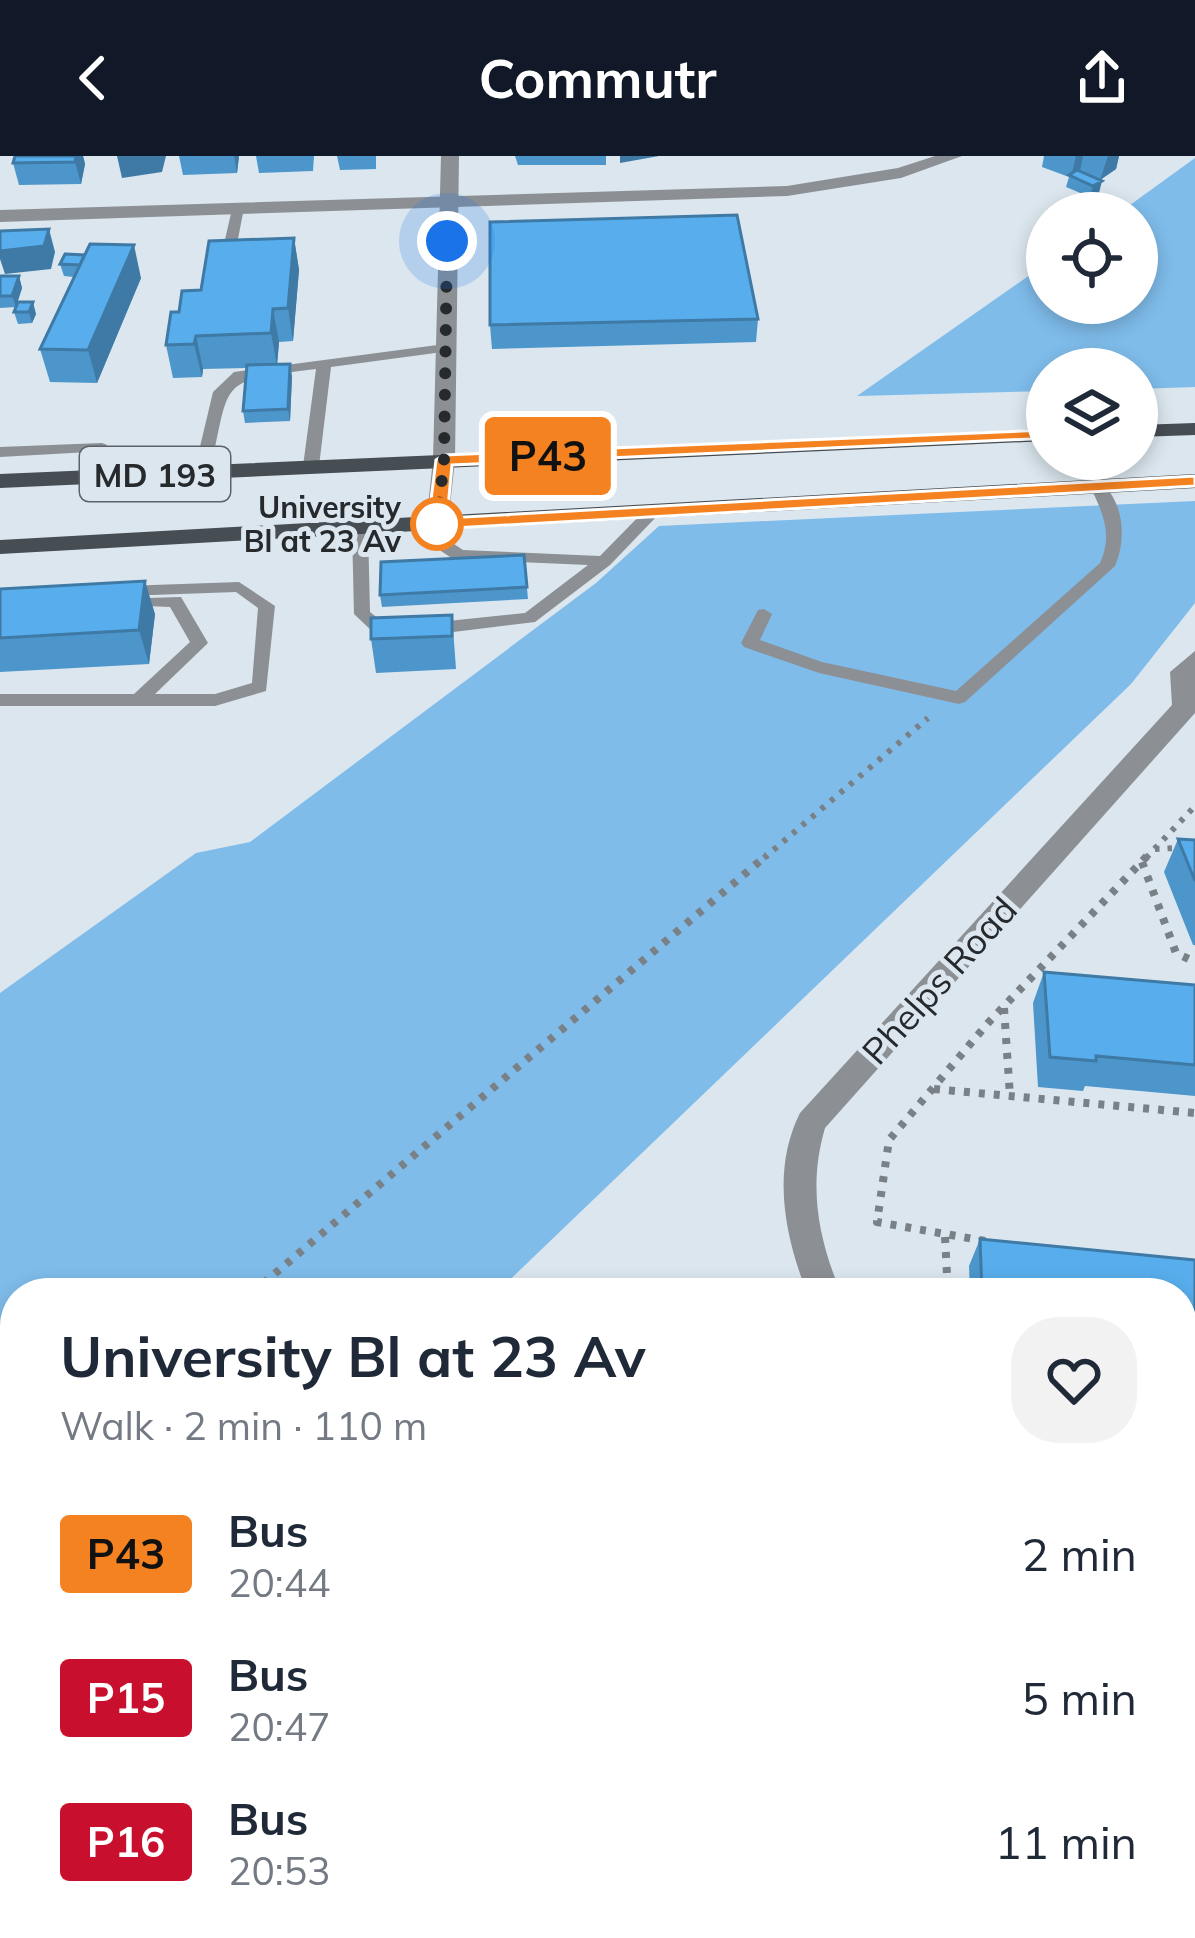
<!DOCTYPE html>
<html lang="en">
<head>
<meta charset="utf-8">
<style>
  body { margin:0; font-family:Mulish,sans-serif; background:#f2f2f3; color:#1f2937; height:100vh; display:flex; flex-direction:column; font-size:45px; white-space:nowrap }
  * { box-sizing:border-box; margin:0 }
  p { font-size:39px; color:#747a83 }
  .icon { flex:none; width:66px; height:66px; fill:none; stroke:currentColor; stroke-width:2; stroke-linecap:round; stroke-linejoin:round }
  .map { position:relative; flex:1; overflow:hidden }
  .sheet { position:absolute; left:0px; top:1122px; width:1197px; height:660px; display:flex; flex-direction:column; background:#fff; border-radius:48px 48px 0 0; box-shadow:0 6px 18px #0003 }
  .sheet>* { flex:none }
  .badge { padding:0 24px; border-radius:9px; font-size:42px; line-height:78px }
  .controls { position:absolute; left:1026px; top:36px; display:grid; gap:24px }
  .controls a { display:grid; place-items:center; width:132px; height:132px; border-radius:50%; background:#fff; box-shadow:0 6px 18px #0003; font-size:60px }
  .you { position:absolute; width:60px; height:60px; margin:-30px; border:9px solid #fff; border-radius:50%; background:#1a73e8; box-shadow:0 0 0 18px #1a73e833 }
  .map>.badge { position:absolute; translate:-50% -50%; box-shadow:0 0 0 6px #fff }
  .round { display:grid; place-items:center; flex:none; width:126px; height:126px; border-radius:48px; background:#f2f2f3 }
  .overview { display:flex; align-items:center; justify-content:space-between; height:204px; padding:0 60px }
  h1 { font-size:57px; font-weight:700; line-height:90px }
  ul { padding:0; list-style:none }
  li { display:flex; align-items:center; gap:36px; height:144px; padding:0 60px }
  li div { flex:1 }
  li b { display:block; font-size:45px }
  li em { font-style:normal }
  li .badge { min-width:132px; font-weight:700; text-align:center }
  header { display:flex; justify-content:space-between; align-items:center; height:156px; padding:0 60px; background:#111827; color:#fff; font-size:54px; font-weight:700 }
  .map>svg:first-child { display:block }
</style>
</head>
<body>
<header><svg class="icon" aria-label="back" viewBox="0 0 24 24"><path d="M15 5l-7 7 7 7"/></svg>Commutr<svg class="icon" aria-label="share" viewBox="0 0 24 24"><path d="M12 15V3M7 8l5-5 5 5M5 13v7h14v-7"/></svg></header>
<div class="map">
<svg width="1195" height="1782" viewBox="0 0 1195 1782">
  <rect width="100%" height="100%" fill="#dbe6ee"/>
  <path fill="#7fbcea" d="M1195,2V231L1137,233V213H1047V235L857,240L1047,107V147H1137V57H1119Z
    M1195,345V447L1131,528L496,1137H15V1767H283L279,1782H0V837L196,697L250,686L596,427L659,370Z"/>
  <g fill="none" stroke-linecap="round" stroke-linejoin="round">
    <path stroke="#7a8186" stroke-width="6" stroke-dasharray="4.5 8" stroke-linecap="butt" d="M1155,693L1195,691
      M764,702L928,562
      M1146,702L1195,650"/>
    <path stroke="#7a8186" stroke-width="8" stroke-dasharray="6 9" stroke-linecap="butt" d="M1142,706L1176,797L1195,806
      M1004,852L1010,940
      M934,933L1195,957
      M945,1081L948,1137
      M985,1085L877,1066L889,984L988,867L1148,699
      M252,1137L767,699"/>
    <path stroke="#7a8186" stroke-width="9" stroke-dasharray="8 12" stroke-linecap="butt" d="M1182,1290L1195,1292
      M0,1298L15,1293
      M1182,1691L1195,1694
      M409,1782L413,1767"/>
    <path fill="#8c9094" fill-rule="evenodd" d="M233,49L244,52L236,93L220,108H210V102L223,92Z
      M445,188L450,189V195L331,211L319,310L311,315L303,310L316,213C217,226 231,220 210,316L202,321L194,316L213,236L234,216Z
      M102,287L107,289V295L0,301V291Z
      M1098,325C1124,342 1127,383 1115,410L965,546L959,548L819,517L744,491L741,487L758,454L764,453L772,458L760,484L822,506L956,535L1100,407C1113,379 1103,357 1090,330Z
      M652,351L660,356L658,359L610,409L535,466L429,479L421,473L429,467L525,457L588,409L453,403L441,395L429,368L431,365H443L454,388L463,394L600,400L646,353Z
      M360,368L368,373L370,456L384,467L404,469V477H374L354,458L352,373Z
      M239,426L275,450L266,535L215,550H0V538H134L190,486L170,451L147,450V442L181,441L208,487L155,538H215L252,527L258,452L236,436L124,440L116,435L124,430Z
      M1182,1583L1195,1584V1612L1182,1611Z"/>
    <path fill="#8c9094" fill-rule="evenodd" d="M935,0H962L901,22L787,40L0,66V54L787,30L898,12Z
      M1195,495V557L825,972C808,1030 818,1082 841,1137H807C785,1080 771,1015 800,957L1172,549L1170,516Z
      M1182,1363L1195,1366V1402L1182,1399Z"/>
    <path fill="#8c9094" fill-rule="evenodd" d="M441,0H459L455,304L448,368L437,375L426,368L433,304Z"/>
    <path fill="#464d53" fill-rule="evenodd" d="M1195,267V279L1137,281V269Z
      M1047,273V285L0,332V318Z
      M1195,318V332L0,398V384Z"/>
  </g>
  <path fill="#4c96cb" d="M83,0L85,8L81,28L19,29L13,7Z
    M179,0H239L237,17L183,19Z
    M256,0H314L313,15L259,17Z
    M337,0H376V13L340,14Z
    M515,0H606V9H518Z
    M1044,0H1119L1116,13L1100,24L1079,16L1099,37L1090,41L1066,31L1069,21L1042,11Z
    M294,82L299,114L293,185L279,186L277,208L292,220L290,265L245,267L243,255L247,212L203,213L202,221L173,222L166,189L179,156Z
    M65,98L141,122L97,227L50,226L40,193L74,121L64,120L60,108Z
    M0,120H19L22,132L17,147L36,158L32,167L18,168L14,156L16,151L0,152Z
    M758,163L756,186L492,193L490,169Z
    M524,399L528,443L382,451L380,439Z
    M0,433L155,458L149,508L0,516Z
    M452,459L456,513L376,517L371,483Z
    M1178,683L1195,684V789H1193L1164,716Z
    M1044,816L1195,829V940L1085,930L1083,935L1038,931L1033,847Z
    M980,1083L1195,1104V1236L1182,1234V1137H970L969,1110Z
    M1116,1767H1143L1159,1782H1162H1103L1102,1774Z
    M1188,1773L1195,1782H1169Z"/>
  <path fill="#3e7aa5" d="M76,0H83L85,8L81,28L75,6Z
    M117,0H166L162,16L122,22Z
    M234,0H239L237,17Z
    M620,0H659L620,7Z
    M1076,0H1083L1080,15L1071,21Z
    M1108,0H1119L1116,13L1100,24Z
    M1102,25L1099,37L1090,41L1093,30Z
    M49,73L55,96L51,113L5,118L0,103V95Z
    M294,82L299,114L293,185L288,152Z
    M134,89L141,122L97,227L88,194Z
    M19,120L22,132L16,151L12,140Z
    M33,146L36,158L32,167L29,156Z
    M273,153L279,186L277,210L271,177Z
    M196,180L203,213L202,221L194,188Z
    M290,208L292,220L290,265L288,253Z
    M145,425L155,458L149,508L139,474Z"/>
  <path fill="#58aeec" stroke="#3e7aa5" stroke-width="3" d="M15,0H76L75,6L13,7Z
    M1077,14L1102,25L1093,30L1069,19Z
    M737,59L758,163L490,169V66Z
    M49,73L44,90L0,95V75Z
    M294,82L288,152L273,153L271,177L196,180L194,188L166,189L171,156H179L182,135L201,134L209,85Z
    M90,88L134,89L88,194L40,193Z
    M65,98L84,99L80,109L60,108Z
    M0,120H19L12,140H0Z
    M18,146H33L29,156H14Z
    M290,208L288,253L243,255L247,209Z
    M524,399L527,431L380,439L381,406Z
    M145,425L139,474L0,482V433Z
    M452,459V480L371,483V462Z
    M1178,683L1195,684V725Z
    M1044,816L1195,829V909L1096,900V905L1050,901Z
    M980,1083L1195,1104V1209L1182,1207V1137H982Z
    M515,1767H986L987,1782H513Z
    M1121,1767L1158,1769L1159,1782H1162H1123Z
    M1019,1772L1094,1782H987V1774L1020,1779Z
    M1188,1773L1195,1774V1782H1189Z"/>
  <path fill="#f58220" stroke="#fff" stroke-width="3" d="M1047,274L1053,282L452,309L447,362L1195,320V330L437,373L428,368L436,304L444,299Z"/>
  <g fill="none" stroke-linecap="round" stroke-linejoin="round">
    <path stroke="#262a2d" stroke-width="12" stroke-dasharray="0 21.6" d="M437,368L444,304L447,85"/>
  </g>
  <circle fill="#fff" stroke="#f58220" stroke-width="6" cx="437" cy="368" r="24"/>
  <g text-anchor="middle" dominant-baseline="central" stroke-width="10" stroke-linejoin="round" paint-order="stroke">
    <g font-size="30" font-weight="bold" fill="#262a2d" stroke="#dbe6ee" text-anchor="end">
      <text x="401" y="351">University<tspan x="401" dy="34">Bl at 23 Av</tspan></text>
    </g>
    <rect fill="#dbe6ee" stroke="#5c6267" stroke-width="3" x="80" y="291" width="150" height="54" rx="9"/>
    <g font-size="33" font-weight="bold" fill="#262a2d">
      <text x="155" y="318">MD 193</text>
    </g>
    <g font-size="36" fill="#262a2d" stroke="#dbe6ee">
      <text transform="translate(939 824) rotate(-48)">Phelps Road</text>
    </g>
  </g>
</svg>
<div class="controls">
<a><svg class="icon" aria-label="locate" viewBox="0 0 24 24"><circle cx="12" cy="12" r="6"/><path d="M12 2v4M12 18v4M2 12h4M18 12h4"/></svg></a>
<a><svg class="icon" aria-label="layers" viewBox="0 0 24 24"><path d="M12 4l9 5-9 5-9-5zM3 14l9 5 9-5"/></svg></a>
</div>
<div class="you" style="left:447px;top:85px"></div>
<b class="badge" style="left:548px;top:300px;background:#f58220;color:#111">P43</b>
<section class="sheet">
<div class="overview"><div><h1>University Bl at 23 Av</h1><p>Walk · 2 min · 110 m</p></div><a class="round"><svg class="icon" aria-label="heart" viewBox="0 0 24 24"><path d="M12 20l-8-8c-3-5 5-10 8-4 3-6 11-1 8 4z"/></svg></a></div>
<ul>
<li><span class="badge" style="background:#f58220;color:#111">P43</span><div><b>Bus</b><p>20:44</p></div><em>2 min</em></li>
<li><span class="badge" style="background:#c8102e;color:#fff">P15</span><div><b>Bus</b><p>20:47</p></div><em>5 min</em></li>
<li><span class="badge" style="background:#c8102e;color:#fff">P16</span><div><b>Bus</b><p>20:53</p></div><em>11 min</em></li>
</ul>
</section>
</div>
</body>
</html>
